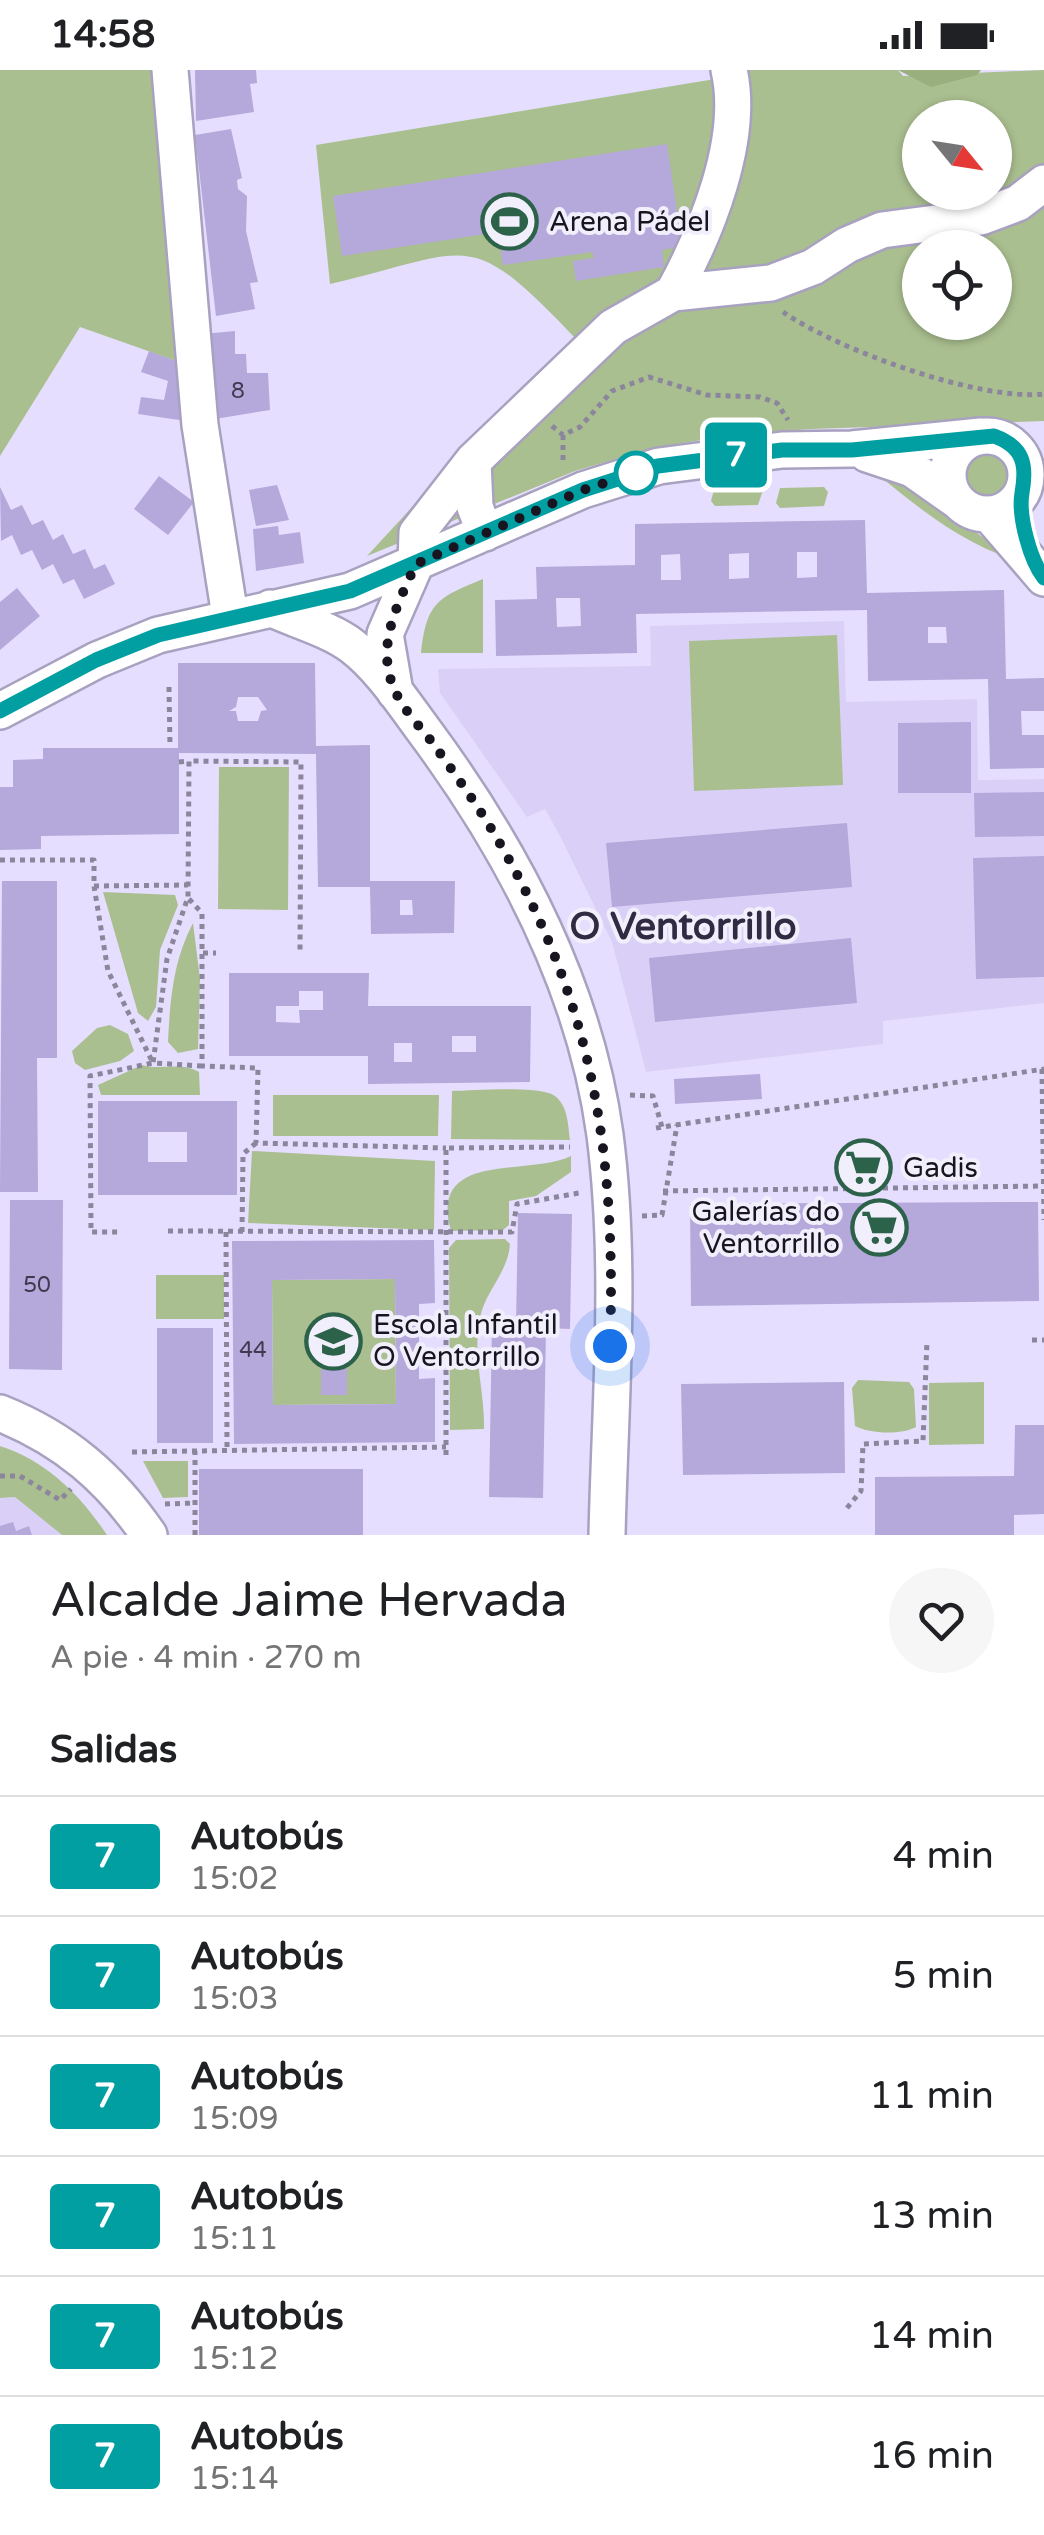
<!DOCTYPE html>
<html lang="es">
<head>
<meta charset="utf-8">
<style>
  body { margin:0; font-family:"Varela Round",sans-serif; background:#f6f6f6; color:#202124; height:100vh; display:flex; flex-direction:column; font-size:38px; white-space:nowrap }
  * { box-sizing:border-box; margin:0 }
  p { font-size:32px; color:#757577 }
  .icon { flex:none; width:55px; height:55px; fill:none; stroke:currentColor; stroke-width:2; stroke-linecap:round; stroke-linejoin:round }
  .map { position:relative; height:1465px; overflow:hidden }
  .details { display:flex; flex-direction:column; background:#fff; flex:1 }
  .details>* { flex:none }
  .badge { padding:0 20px; border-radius:8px; font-size:35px; line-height:65px }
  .needle { width:65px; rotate:120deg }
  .controls { position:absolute; left:902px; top:30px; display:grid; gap:20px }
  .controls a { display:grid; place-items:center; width:110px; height:110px; border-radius:50%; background:#fff; box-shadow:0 2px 8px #0004; font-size:50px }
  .you { position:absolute; width:50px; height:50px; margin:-25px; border:8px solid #fff; border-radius:50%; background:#1a73e8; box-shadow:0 0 0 15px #1a73e833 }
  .map>.badge { position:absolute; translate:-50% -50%; box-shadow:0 0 0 5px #fff }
  h2 { padding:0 50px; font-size:38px; line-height:90px }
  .round { display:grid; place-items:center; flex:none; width:105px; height:105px; border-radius:52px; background:#f6f6f6 }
  .overview { display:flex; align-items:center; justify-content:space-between; height:170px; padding:0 50px }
  h1 { font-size:48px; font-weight:600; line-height:75px }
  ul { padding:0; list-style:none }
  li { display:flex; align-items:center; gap:30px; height:120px; padding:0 50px; border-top:2px solid #e0e0e0 }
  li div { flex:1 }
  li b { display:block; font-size:38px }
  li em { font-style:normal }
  li .badge { min-width:110px; font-weight:700; text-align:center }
  .status { display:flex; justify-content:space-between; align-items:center; height:70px; padding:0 50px; background:#fff; direction:ltr }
  .status svg { height:28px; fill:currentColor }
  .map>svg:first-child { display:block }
</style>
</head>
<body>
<div class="status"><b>14:58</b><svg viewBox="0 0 49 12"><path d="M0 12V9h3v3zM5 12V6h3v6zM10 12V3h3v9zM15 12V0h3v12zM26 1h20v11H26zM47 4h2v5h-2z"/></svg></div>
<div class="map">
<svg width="1044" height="1465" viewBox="0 0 1044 1465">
  <rect width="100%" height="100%" fill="#e6defe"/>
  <path fill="#dad0f7" d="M844,551L846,632L977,629L978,710L1044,709V933L883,951V974L646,1002L612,872L559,764L545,739L527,747L440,623L438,599L651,596L650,556Z
    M15,1427L62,1465H0V1428Z"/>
  <path fill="#aabf90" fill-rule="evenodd" d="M0,0H159L182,293L80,257L0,386Z
    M721,0H898L903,6L1044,0V351L811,359L737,364L654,378L575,401L367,486L509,332L577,270C467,155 475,180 330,214L316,75L721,8ZM920,48H995V122H920ZM920,178H995V252H920Z
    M964 405a23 23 0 1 1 46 0a23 23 0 1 1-46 0Z
    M880,395L1001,480L996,483C954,466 916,436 882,408Z
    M759,415L763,420L758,435L715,436L711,431L715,416Z
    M824,417L828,422L824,436L780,438L776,433L780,418Z
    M483,509V583H421C427,532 437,528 483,509Z
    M837,565L843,715L694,721L689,571Z
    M219,697H289L288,840L218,839Z
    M103,822L175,825L178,835L160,880L156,937L148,951L138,943Z
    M193,853L200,909L198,979L178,983L168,972C170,930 173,891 193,853Z
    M110,955L128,964L134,981L120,991L85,1000L75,993L72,981L97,958Z
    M142,995C162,1001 180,991 199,1002L200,1025H101L98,1015Z
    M452,1021C473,1021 539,1015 555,1026C568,1036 568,1055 570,1070L451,1069Z
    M273,1025H439L438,1066H273Z
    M252,1081L435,1091L434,1160L248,1153Z
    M571,1086V1102L536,1126L509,1131V1155L503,1160L451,1161C428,1080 527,1107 571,1086Z
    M505,1169L510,1174C508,1203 485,1221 480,1248C472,1285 485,1322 484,1359L450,1360L449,1178L456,1170Z
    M156,1205H224V1249H156Z
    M395,1209L396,1334L273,1335L272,1210Z
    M858,1310L909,1312L914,1319L916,1357C901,1365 870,1364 855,1356L852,1318Z
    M984,1312V1374L929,1375V1313Z
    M0,1376C46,1390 81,1426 107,1465H62L15,1427L0,1428Z
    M188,1391V1427L163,1428L143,1391Z"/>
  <path fill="#99af7d" d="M898,0H981L977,5L931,17Z"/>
  <path fill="#b5a8db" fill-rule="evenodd" d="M195,0H256L257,13L250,14L254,42L196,51Z
    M231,59L242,108L237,110L238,119L247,126L246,161L258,212L250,213L255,239L216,246L195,65Z
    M667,74L681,168L679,177L662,180L664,197L576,211L573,191L594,188L592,182L503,195L498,162L342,186L333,126Z
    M235,261V284H246L247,303H268L270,340L209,350L203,264Z
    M149,281L179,292L193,352L138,344L141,327L164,330L168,311L141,302Z
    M159,406L194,432L168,465L134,439Z
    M277,415L289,450L256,456L249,420Z
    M0,417L11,440L22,435L32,455L43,450L53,470L63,464L73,484L85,479L94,499L105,494L115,514L84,529L74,509L63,514L53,494L42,500L32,480L21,485L12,465L1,471Z
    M865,450L867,523L1004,520L1006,609L1044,608V641H1021L1022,665H1044V698L990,699L988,609L868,611L867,540L636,544L637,583L496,586L495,530L537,529L536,497L635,495V454ZM797,482H817V507L797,508ZM749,483V508L729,509V484ZM680,484L681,510H661V485ZM556,528H580L581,556L557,557ZM928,557H946L947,573H928Z
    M278,456L279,465L300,462L304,493L256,501L253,459Z
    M17,518L40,546L0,580V532Z
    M178,593H315L316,676L370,675V811H455L454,863L371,864L370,817H318L316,684L179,683V764L41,766V779L0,780V717H13V690L43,689V678H178ZM238,627H258L267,640L261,641L258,651H238L236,641H229L236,637ZM400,830H412L413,845H400Z
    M971,652V723H898V653Z
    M1044,722V766L975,767L974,723Z
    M847,753L852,817L612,837L606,773Z
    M1044,786V907L976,909L973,788Z
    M2,811H57V988H37L38,1122H0Z
    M851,868L857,933L655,952L649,888Z
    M229,903H369L368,936H531L530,1012L368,1014V986H229ZM299,921H323V940H299L300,953L276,952V936H299ZM452,966H476V982H452ZM394,973H412V992H394Z
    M760,1004L762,1029L675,1034L674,1009Z
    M98,1031H237V1125H98ZM148,1062H187V1092H148Z
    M10,1130H63L62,1300L9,1299Z
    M1007,1132H1038L1039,1231L691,1236L690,1134Z
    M518,1143L572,1144L570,1259L546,1258L543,1428L489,1427L492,1254L516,1255Z
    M434,1170L435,1233L419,1234V1309L435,1308V1372L234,1374L232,1171ZM395,1209L396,1334L273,1335L272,1210Z
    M157,1258H213V1373H157Z
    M347,1298V1325H321V1299Z
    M844,1312L845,1403L683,1405L681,1314Z
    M1015,1355H1044V1444L1014,1445V1465H875V1407L1014,1406Z
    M199,1399H363V1465H199Z
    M13,1452L16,1461L29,1456L32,1465H0V1456Z"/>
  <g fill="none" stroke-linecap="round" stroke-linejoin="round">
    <defs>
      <path id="minor" d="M170,0L200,355L230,546
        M673,223C706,163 745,69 729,0
        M948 405a39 39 0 1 1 78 0a39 39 0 1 1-78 0Z
        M867,384L912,399L959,432
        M473,391L475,437L485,463
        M989,444L1044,508
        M270,538C295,550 330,559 352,576C381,598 404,634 425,662C513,781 585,917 605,1065C622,1196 610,1333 607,1465
        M395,622L385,564L416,493L417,463L473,391L613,257L673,223L771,213L813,197L847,175L882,160L981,147L1018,133L1044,113
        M0,641L97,590L158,565L350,521L583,420L659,396L782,380L852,379L981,366
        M0,1343C65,1369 110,1408 149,1465"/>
    </defs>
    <use href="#minor" stroke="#a8a1bf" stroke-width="40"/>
    <path stroke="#8c869d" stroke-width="5" stroke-dasharray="5 5" stroke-linecap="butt" d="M783,242C838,280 978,331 1044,324
      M552,356L563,365L580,357L612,321L649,307L707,325L760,327L777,333L788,350
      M563,365V395
      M169,617L170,677
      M179,692L189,691
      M0,790H94V816L188,815
      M94,816L108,901L153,993L90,1006L91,1162H118
      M189,829L202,843V996L258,998L256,1073L446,1078
      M203,883H216
      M202,996L153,993L167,889L188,827L189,691L301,692L300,883
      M1042,999L1044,1150
      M630,1025L653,1026L662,1057
      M656,1058L1044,999
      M663,1121L1043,1116
      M642,1146L662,1145L677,1055
      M168,1161L512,1162L517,1134L579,1123
      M226,1162L227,1379
      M242,1162L243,1084L256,1073
      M1032,1270H1044
      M132,1382L446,1377
      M446,1385V1078L570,1077
      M0,1406H20L60,1430L71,1419
      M165,1434L194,1433
      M847,1438L861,1421L863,1374L923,1371L927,1271
      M195,1465V1381"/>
    <use href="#minor" stroke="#fff" stroke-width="35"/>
  </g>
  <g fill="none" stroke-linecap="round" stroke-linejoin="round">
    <defs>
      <path id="line" d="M0,641L96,590L158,565L350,521L583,420L658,396L782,380H852L994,366C1024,377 1027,395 1022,423C1018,446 1030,490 1044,508"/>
    </defs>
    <use href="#line" stroke="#fff" stroke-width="22"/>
    <use href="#line" stroke="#019fa2" stroke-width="15"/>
    <path stroke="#181520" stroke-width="10" stroke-dasharray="0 18" d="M610,1276C616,1092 596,942 503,779C482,741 457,707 432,672C420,657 404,640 396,623C374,578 397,535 416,494L583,420L636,403"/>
  </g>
  <defs>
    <symbol id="stadium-ring" viewBox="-11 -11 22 22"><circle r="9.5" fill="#f2effc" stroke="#2c6249" stroke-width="1.5"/><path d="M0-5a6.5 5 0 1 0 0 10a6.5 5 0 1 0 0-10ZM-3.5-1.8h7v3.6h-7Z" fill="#2c6249"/></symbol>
    <symbol id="supermarket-ring" viewBox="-11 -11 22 22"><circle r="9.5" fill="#f2effc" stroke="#2c6249" stroke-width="1.5"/><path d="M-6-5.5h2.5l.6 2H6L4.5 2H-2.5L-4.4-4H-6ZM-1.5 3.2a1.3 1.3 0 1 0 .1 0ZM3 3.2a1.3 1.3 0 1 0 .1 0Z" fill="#2c6249"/></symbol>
    <symbol id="school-ring" viewBox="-11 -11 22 22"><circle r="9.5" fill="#f2effc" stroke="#2c6249" stroke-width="1.5"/><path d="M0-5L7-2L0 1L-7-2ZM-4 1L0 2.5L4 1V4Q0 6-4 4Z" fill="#2c6249"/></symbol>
  </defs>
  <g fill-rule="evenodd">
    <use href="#stadium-ring" x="478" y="120" width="63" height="63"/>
    <use href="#supermarket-ring" x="832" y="1066" width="63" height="63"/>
    <use href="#supermarket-ring" x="848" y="1126" width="63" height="63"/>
    <use href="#school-ring" x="302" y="1240" width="63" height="63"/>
  </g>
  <circle fill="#fff" stroke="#019fa2" stroke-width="5" cx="636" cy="403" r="20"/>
  <g text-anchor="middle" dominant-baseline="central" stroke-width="8" stroke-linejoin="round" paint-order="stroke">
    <g font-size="22" fill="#3f3a4f">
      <text x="238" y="321">8</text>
      <text x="37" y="1215">50</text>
      <text x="253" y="1280">44</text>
    </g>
    <g font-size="28" fill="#181520" stroke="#f2effc" text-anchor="start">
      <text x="549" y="152">Arena Pádel</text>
      <text x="903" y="1098">Gadis</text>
      <text x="840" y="1142" text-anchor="end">Galerías do<tspan x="840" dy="32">Ventorrillo</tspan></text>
      <text x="373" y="1255">Escola Infantil<tspan x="373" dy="32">O Ventorrillo</tspan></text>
    </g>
    <g font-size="38" font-weight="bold" fill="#312a43" stroke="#f2effc">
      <text x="683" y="857">O Ventorrillo</text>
    </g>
  </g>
</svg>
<div class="controls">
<a><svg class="needle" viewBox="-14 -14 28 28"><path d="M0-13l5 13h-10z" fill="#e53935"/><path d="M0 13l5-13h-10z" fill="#757577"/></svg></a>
<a><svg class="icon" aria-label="locate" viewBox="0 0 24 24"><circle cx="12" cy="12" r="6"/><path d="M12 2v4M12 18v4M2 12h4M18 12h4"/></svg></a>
</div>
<div class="you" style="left:610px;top:1276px"></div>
<b class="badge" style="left:736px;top:385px;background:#019fa2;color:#fff">7</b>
</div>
<section class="details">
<div class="overview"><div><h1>Alcalde Jaime Hervada</h1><p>A pie · 4 min · 270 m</p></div><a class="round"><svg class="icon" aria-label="heart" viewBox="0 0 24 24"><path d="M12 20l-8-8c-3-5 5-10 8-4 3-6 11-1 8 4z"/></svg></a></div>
<h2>Salidas</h2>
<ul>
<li><span class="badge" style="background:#019fa2;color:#fff">7</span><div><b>Autobús</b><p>15:02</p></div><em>4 min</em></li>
<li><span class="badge" style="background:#019fa2;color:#fff">7</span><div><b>Autobús</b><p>15:03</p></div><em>5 min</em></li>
<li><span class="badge" style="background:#019fa2;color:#fff">7</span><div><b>Autobús</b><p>15:09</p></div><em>11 min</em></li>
<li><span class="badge" style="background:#019fa2;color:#fff">7</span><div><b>Autobús</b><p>15:11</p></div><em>13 min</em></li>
<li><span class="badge" style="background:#019fa2;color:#fff">7</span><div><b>Autobús</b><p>15:12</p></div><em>14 min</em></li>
<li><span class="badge" style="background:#019fa2;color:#fff">7</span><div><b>Autobús</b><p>15:14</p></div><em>16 min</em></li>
</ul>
</section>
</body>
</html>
